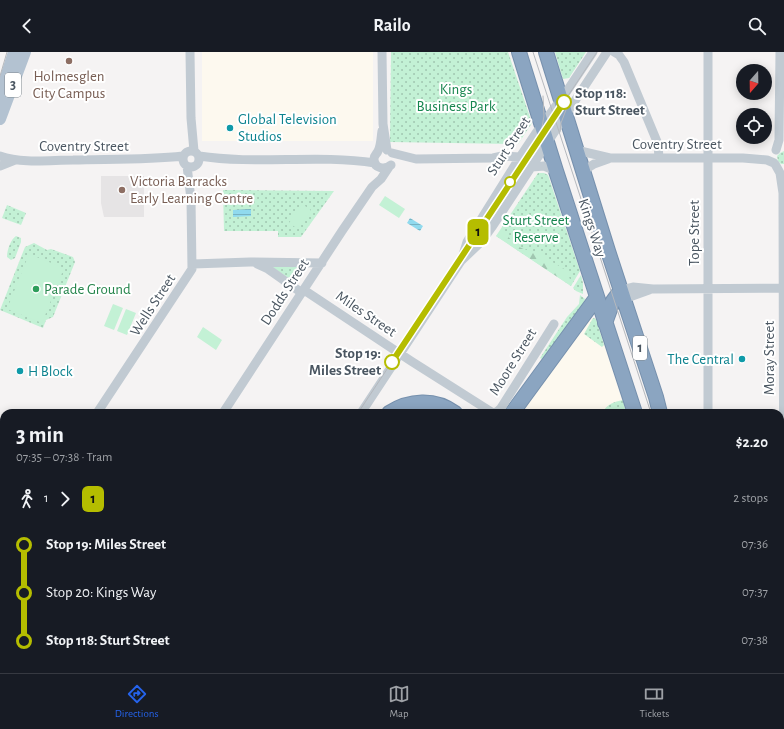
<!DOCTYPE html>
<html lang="en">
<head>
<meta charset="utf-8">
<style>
  body { margin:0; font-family:"Alegreya Sans",sans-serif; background:#20242c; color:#f1f3f6; height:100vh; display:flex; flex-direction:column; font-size:15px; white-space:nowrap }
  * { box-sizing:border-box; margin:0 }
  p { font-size:13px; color:#9ea1a6 }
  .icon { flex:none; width:22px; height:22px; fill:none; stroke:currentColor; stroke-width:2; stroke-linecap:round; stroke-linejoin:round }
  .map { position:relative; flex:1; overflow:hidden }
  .sheet { position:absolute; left:0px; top:357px; width:784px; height:264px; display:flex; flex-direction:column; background:#171b24; border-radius:12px 12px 0 0; box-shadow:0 2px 10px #0003 }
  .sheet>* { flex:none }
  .badge { padding:0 8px; border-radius:6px; font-size:14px; line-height:26px }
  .needle { width:26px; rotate:200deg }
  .controls { position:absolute; left:736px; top:12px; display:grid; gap:8px }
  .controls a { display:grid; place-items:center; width:36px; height:36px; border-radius:50%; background:#171b24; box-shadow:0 2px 10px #0003; font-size:20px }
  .map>.badge { position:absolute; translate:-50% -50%; box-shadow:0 0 0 2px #fff }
  .legs { display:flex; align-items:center; gap:6px; height:44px; padding:0 16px; font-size:13px }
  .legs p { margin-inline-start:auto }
  .summary { display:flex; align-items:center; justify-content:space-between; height:68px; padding:0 16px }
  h1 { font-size:22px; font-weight:700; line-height:30px }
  ul { padding:0 16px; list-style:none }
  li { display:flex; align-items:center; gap:14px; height:48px; font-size:15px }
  li i { display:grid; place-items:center; width:6px; height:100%; margin:0 5px; background:currentColor }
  li i::after { content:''; width:10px; height:10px; margin:-5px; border:3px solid; border-radius:50%; background:#171b24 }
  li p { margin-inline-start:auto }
  li:first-child i { background:linear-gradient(#0000 50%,currentColor 0) }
  li:last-child i { background:linear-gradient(currentColor 50%,#0000 0) }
  header { display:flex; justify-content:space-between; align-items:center; height:52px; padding:0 16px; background:#171b24; font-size:18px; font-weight:700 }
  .tabs { display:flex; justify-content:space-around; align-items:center; height:56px; border-top:1px solid #363941; background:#171b24; font-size:11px; color:#9ea1a6 }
  .tabs a { display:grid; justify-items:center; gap:2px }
  .tabs .active { color:#2563eb }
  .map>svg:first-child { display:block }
</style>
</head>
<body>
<header><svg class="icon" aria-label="back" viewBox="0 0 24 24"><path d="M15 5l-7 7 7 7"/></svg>Railo<svg class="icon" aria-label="search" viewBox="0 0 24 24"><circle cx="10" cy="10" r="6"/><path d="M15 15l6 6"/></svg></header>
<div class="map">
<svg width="784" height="621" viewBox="0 0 784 621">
  <defs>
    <pattern id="green-dots" width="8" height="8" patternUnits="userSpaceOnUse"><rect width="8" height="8" fill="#c3f1d5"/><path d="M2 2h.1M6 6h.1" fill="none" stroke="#a0c6b0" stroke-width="1.8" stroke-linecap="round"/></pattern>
    <pattern id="forest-firs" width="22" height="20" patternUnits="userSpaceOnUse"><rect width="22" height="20" fill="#c3f1d5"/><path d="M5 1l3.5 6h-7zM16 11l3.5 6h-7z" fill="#a0c6b0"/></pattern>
    <pattern id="water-rules" width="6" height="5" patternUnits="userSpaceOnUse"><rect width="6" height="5" fill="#90daee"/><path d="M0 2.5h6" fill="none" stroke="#78b4c4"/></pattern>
  </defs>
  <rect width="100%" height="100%" fill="#f5f3f3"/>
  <path fill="#fdf9ef" d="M202,0H373V89H202Z
    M588,264L596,267L626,361H519L557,313Z"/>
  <path fill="#e6e4e5" d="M101,124H144V165H104L101,151Z
    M0,515H4V617H173L171,621H0Z"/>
  <path fill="url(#green-dots)" d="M391,0H508L532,71L518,92L390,90Z
    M555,0H586L569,26L563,27Z
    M784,99V112H781L778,109L777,104L780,101Z
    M538,121H544L548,123L580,219L571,234L496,184Z
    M223,138L334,139L301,185H278V179H224Z
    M7,153L26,161L21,173L2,166Z
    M16,184L21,186V190L15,206L11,208L7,205C7,198 11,187 16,184Z
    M34,191L47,198L51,197L73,205L75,210L53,265L46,268L43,276L0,258L25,195Z
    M269,213H308L296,231Z
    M581,223L583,231V242L576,239L573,236Z
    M580,243L585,247L583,252L542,307L540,306L567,265L579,252Z
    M593,266L596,267L604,293L602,295L584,282Z
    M623,348L626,361L603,360C607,352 614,350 623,348Z
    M420,354L448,361H399Z
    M0,537H3L4,544V609L0,580Z
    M122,617H165L170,621H128Z"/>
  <path fill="url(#forest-firs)" d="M505,180C513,193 524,200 538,199L547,207L566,218L572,232L571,234L496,184L499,181Z"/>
  <path fill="#c3f1d5" d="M385,144L405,157L399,166L379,153Z
    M302,152L311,158L298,177L289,171Z
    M29,202L64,216L42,271L7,257Z
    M113,252L123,256L114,278L104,274Z
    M126,257L136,261L127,283L117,279Z
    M203,275L222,288L216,298L197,285Z"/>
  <path fill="url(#water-rules)" d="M251,157V164L233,165V158Z
    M410,166L423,174L420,179L407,171Z"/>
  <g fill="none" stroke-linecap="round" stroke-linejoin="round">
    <path stroke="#caccce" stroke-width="14" stroke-dasharray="14 7" stroke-linecap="butt" d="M0,484H4"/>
    <defs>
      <path id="highway" d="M519,0L556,119L635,361
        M546,0L608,199L656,345L660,361
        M605,271L613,249L621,238
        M389,361C409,348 435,346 455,361
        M512,361L597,245
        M372,617L374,621
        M392,617V621
        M715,617L717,621
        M741,617L742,621"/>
    </defs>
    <use href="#highway" stroke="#7690ad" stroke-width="16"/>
    <path stroke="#c1cad2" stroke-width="9" d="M190,0L191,66L194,99
      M382,0L383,72L387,98
      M614,0L619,3L624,10L658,92L659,106
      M708,0V361
      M382,79C381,85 381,94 378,99C377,102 374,103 374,107C374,117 385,118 391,113
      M576,98L610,106H743L767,108L774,111
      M776,98L779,88L780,0
      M183 107a8 8 0 1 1 16 0a8 8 0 1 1-16 0Z
      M392,101L416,107L493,106L502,104L520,105
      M0,104C23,112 50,108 73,108C110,107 147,108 183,104
      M199,104C257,113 316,102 375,111
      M775,112L780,121L783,141L784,543
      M0,114L15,108
      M532,115L544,114L556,119
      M583,119L594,112L608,107
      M462,206L467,190L520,105L536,81L567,39L593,0
      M193,212L250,210L322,211
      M257,212L268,217L302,241
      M304,238L411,309L493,361
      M621,238L633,235L653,237L784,236
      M624,247L649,238
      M97,361L192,217L191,147L187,114
      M223,361L342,179L372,135L381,127L389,115
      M361,361L461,209L482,189L492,175L607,0
      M494,361L498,359L501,356L554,272
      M0,418L4,419
      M0,501H4
      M780,580H784
      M455,617L456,621
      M541,617L545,621
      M597,617L599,621
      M329,621L332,617
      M576,621L583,617
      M695,621L703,619L706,621"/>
    <path stroke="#b3c2d1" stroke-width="12" d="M0,44L14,0
      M0,67L25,0
      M189,621L191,617"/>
    <use href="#highway" stroke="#8ba5c1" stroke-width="14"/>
    <path stroke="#b5b8bd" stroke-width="1" d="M533,0L651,361
      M0,24L7,0
      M560,80L561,71L569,50
      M541,81L544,64L543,44
      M358,361L597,0
      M731,617L732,621
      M191,621L194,617"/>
    <defs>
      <path id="highway-bridge" d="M780,467H784
        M780,484H784
        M780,505H784
        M780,526L784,525"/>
    </defs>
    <use href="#highway-bridge" stroke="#7690ad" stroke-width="16" stroke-linecap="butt"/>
    <use href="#highway-bridge" stroke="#8ba5c1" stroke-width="14"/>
  </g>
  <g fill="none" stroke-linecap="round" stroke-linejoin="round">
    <defs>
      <path id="line-1" d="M392,310L564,50"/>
    </defs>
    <use href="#line-1" stroke="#fff" stroke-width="9"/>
    <use href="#line-1" stroke="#b5bd00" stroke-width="6"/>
  </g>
  <g fill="#8d6e63" stroke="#fff" stroke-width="1.5">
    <circle cx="69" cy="9" r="4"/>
    <circle cx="122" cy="138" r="4"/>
  </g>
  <g fill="#fff" stroke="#b5bd00" stroke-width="2">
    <circle cx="564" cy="50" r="7"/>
    <circle cx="510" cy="130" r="5"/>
    <circle cx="392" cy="310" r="7"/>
  </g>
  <g fill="#0f9aa8" stroke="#fff" stroke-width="1.5">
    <circle cx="230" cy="76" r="4"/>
    <circle cx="742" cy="307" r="4"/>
    <circle cx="20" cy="319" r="4"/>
  </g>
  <circle fill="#2e9e5b" stroke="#fff" stroke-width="1.5" cx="36" cy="237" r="4"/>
  <g text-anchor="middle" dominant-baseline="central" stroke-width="4" stroke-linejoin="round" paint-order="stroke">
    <g fill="#fff" stroke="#808990" stroke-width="1">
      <rect x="5" y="21" width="16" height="24" rx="3"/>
      <rect x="633" y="284" width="14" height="24" rx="3"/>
    </g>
    <g font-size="14" font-weight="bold" fill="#4a5661">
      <text x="13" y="33">3</text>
      <text x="640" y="296">1</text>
    </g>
    <g font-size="15" fill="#785e54" stroke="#fff">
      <text x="69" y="24">Holmesglen<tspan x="69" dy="17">City Campus</tspan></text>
      <text x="130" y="129" text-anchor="start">Victoria Barracks<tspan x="130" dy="17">Early Learning Centre</tspan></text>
    </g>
    <g font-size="15" fill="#17864f" stroke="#fff">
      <text x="456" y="37">Kings<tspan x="456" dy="17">Business Park</tspan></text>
      <text x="536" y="168">Sturt Street<tspan x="536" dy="17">Reserve</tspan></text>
    </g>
    <g font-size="15" font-weight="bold" fill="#4a5661" stroke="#fff" text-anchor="start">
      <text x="575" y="41">Stop 118:<tspan x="575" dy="17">Sturt Street</tspan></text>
      <text x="381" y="301" text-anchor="end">Stop 19:<tspan x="381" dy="17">Miles Street</tspan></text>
    </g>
    <g font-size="15" fill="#0d838f" stroke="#fff" text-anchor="start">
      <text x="238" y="67">Global Television<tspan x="238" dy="17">Studios</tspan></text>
      <text x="734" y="307" text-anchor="end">The Central</text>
      <text x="28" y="319">H Block</text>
    </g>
    <g font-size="15" fill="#4a5661" stroke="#fff">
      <text x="677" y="92">Coventry Street</text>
      <text x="84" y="94">Coventry Street</text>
      <text transform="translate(509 94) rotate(-57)">Sturt Street</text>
      <text transform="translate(592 176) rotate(72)">Kings Way</text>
      <text transform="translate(694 181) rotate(-90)">Tope Street</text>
      <text transform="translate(285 240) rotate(-57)">Dodds Street</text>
      <text transform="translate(153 253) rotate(-57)">Wells Street</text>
      <text transform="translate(366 262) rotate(34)">Miles Street</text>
      <text transform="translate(769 306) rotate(-90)">Moray Street</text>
      <text transform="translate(513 310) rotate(-58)">Moore Street</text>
    </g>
    <g font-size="15" fill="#27864d" stroke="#fff" text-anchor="start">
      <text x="44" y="237">Parade Ground</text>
    </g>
  </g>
</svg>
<div class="controls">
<a><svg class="needle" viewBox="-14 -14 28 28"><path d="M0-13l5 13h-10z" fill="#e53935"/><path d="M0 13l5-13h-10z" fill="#9ea1a6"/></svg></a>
<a><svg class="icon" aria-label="locate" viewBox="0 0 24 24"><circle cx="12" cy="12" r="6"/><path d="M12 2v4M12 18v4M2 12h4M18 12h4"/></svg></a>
</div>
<b class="badge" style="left:478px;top:180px;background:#b5bd00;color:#111">1</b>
<section class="sheet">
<div class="summary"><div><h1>3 min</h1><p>07:35 – 07:38 · Tram</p></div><b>$2.20</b></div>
<div class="legs"><svg class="icon" aria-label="walk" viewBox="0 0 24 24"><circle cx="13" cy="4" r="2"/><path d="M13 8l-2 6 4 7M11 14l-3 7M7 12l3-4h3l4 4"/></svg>1<svg class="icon" aria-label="forward" viewBox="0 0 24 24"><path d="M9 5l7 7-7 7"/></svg><b class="badge" style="background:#b5bd00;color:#111">1</b><p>2 stops</p></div>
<ul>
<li><i style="color:#b5bd00"></i><b>Stop 19: Miles Street</b><p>07:36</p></li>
<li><i style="color:#b5bd00"></i><span>Stop 20: Kings Way</span><p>07:37</p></li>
<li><i style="color:#b5bd00"></i><b>Stop 118: Sturt Street</b><p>07:38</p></li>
</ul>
</section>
</div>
<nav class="tabs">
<a class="active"><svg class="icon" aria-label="directions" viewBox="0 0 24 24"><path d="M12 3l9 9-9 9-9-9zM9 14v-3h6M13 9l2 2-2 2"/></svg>Directions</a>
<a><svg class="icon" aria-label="map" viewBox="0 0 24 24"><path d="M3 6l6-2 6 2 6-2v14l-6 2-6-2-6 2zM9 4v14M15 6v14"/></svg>Map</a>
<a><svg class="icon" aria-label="tickets" viewBox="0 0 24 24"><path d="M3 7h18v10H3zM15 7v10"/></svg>Tickets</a>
</nav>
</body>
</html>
